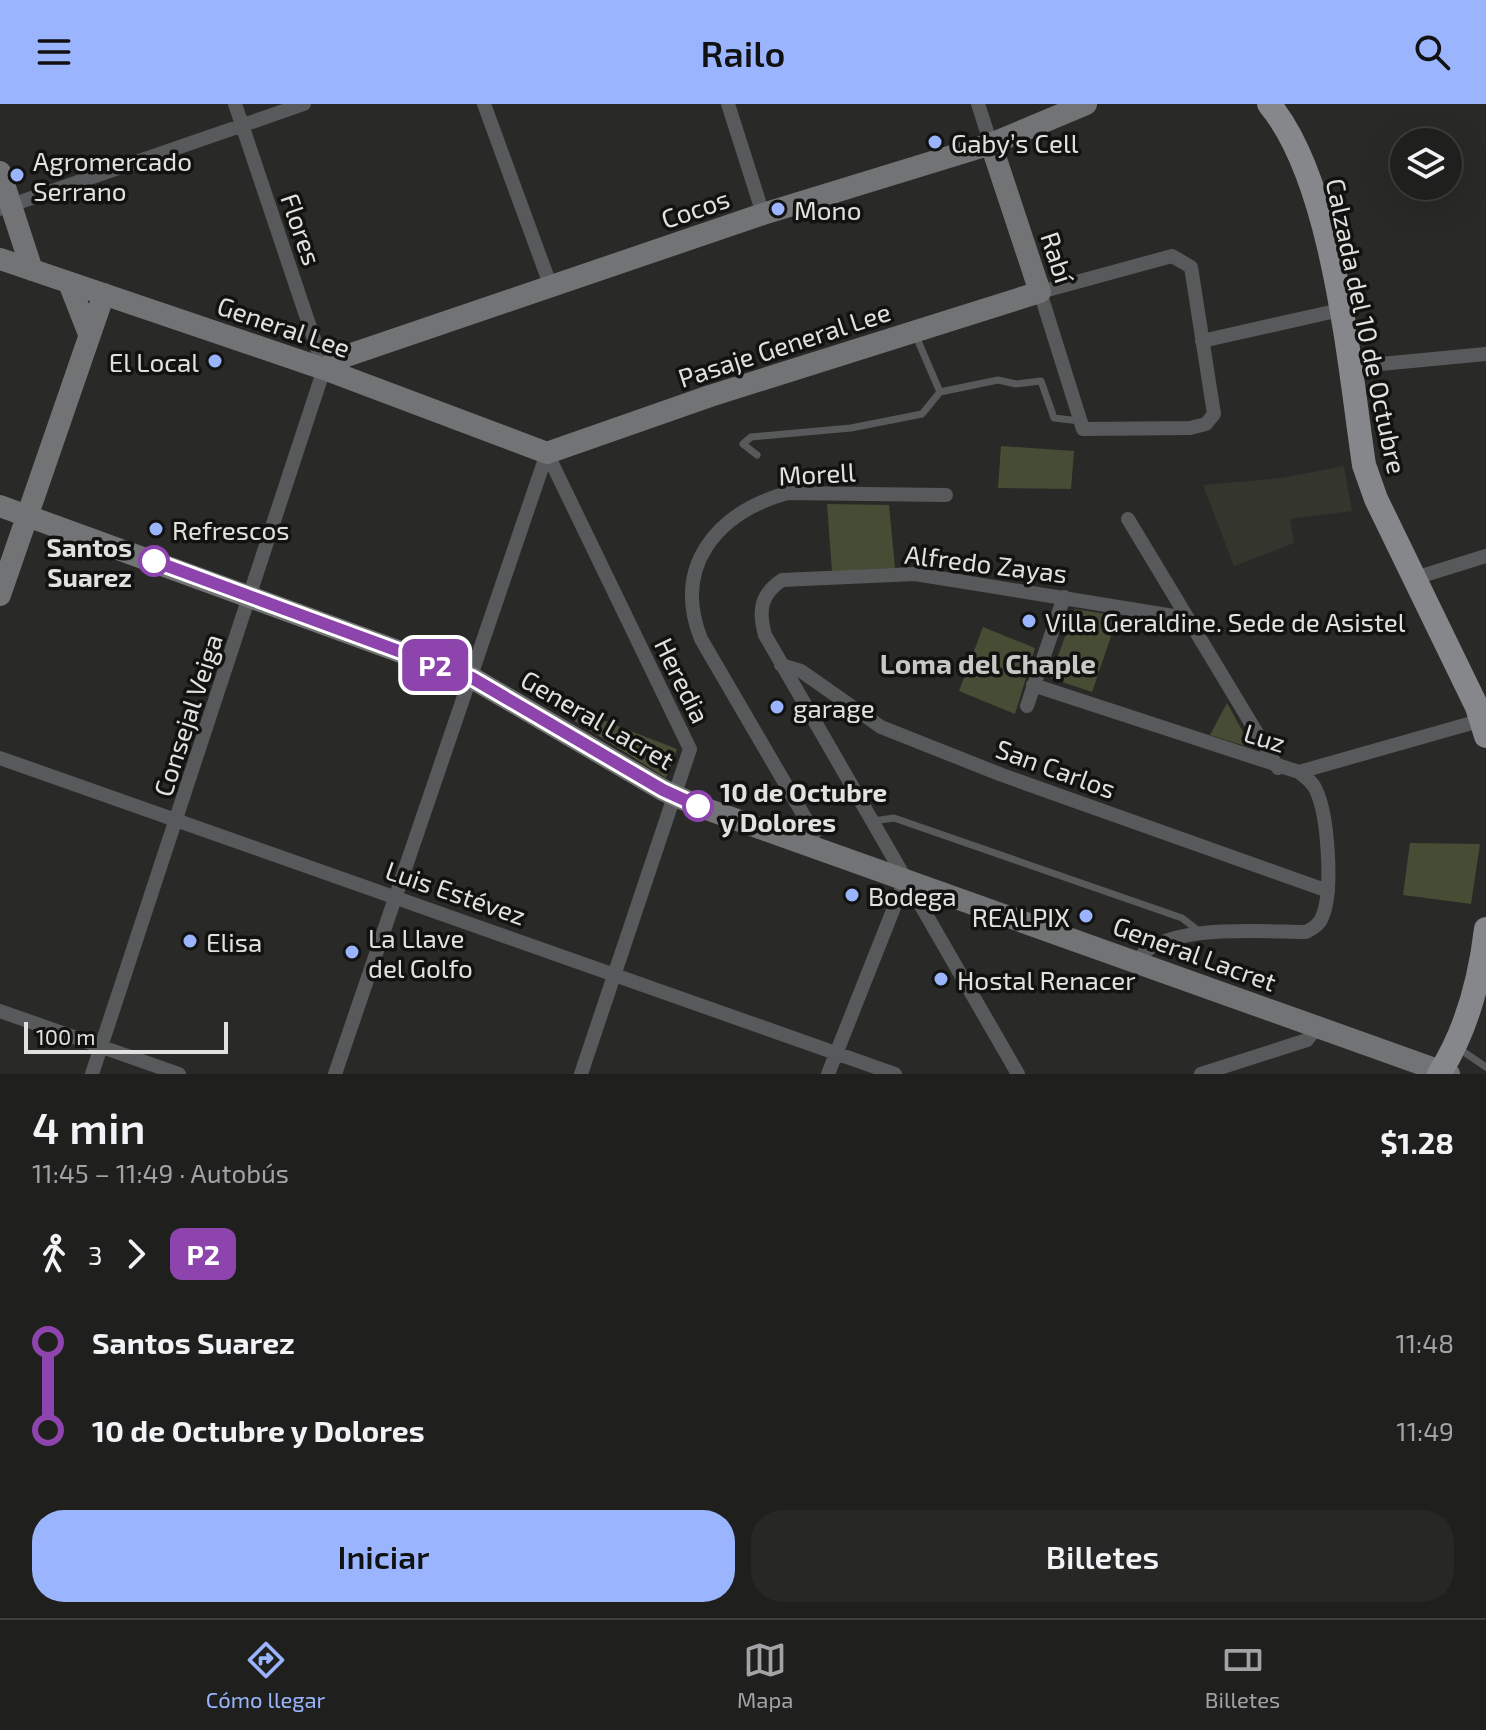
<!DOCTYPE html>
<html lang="es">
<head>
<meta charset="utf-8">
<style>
  body { margin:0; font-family:"Exo 2",sans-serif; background:#272826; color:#f1f3f6; height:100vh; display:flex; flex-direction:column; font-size:30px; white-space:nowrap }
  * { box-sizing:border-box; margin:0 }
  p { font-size:26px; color:#a1a3a4 }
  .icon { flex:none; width:44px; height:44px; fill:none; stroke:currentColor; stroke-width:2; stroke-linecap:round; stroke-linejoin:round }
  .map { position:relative; height:970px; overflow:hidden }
  .details { display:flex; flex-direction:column; background:#1f201d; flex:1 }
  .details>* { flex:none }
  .badge { padding:0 16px; border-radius:12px; font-size:28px; line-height:52px }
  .tools { position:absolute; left:1390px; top:24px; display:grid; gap:16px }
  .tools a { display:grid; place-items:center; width:72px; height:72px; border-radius:50%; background:#1f201d; box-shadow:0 8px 32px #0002,0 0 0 2px #3c3e3b; font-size:40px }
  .scale { position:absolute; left:24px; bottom:20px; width:204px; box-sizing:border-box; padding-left:8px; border:4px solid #e1e2e0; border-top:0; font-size:22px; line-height:28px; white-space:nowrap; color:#e1e2e0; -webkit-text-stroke:6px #121211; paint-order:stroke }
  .map>.badge { position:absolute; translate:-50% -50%; box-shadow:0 0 0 4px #fff }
  .legs { display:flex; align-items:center; gap:12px; height:88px; padding:0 32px; font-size:26px }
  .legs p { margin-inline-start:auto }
  .overview { display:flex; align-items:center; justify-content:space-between; height:136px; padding:0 32px }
  h1 { font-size:44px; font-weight:600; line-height:60px }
  .cta { display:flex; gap:16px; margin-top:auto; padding:16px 32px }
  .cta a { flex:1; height:92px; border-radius:32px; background:#9ab5fd; color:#111; font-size:32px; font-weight:600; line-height:92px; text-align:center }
  .cta a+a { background:#272826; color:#f1f3f6 }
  ul { padding:0 32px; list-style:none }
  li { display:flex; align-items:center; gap:28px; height:88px; font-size:30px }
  li i { display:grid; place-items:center; width:12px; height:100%; margin:0 10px; background:currentColor }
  li i::after { content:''; width:20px; height:20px; margin:-10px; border:6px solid; border-radius:50%; background:#1f201d }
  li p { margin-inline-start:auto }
  li:first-child i { background:linear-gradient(#0000 50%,currentColor 0) }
  li:last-child i { background:linear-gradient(currentColor 50%,#0000 0) }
  header { display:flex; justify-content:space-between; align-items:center; height:104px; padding:0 32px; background:#9ab5fd; color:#111; font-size:36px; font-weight:600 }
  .dock { display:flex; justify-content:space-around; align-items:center; height:112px; border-top:2px solid #3c3e3b; background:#1f201d; font-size:22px; color:#a1a3a4 }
  .dock a { display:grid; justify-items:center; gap:4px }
  .dock .active { color:#9ab5fd }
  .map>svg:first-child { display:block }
</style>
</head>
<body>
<header><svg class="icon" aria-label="menu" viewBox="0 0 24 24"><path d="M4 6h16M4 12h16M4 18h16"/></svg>Railo<svg class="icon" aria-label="search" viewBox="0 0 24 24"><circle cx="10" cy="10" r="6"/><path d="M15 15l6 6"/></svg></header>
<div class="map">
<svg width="1486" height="970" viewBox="0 0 1486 970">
  <rect width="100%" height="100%" fill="#292a27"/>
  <path fill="#34352d" d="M1344,362L1352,407L1290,415L1294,439L1234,462L1203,381L1282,374Z"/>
  <path fill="#474c34" d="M1001,342L1074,347L1071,385L998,384Z
    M827,400L889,401L895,464L832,467Z
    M1075,505L1118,512L1092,588L1050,574Z
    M983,523L1035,544L1015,610L959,587Z
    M525,586L677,645L666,674Z
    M1227,599L1252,644L1210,631Z
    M1410,739L1480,740L1471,800L1403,791Z"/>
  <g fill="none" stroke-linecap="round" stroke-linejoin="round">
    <path stroke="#58595a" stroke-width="7" d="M915,230L940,288L998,276L1016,280L1041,277L1054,314L1080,317
      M757,351L743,340L751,333L851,324L922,310L940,288
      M873,717L894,714L1182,814L1200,828
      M1458,944L1486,963"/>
    <path stroke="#58595a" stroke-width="14" d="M484,0L551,183
      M728,0L763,110
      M978,0L991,40
      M0,105L304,0
      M1172,152L1191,163L1214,310L1206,320L1190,324L1083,325L1040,188Z
      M1202,237L1340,206
      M1349,263L1486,250
      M547,349L690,645L581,970
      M1128,415L1278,664
      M1412,475L1486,452
      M781,561L801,567L881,623L1002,671L1328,787
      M1033,581L1299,668L1486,615
      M1027,602L1064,493
      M0,654L895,970
      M810,741L814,729L701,535C672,462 717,409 787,389L946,391
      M1137,858C1158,818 1266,828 1306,828C1314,824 1320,820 1323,811C1333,785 1328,711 1316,686C1313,678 1306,674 1299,668
      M0,907L179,970
      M92,970L324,265L235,0
      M335,970L547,349
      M828,970L905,776
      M1018,970L765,531C758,506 761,490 782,476L915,470L1186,514
      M1201,970L1307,936L1318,922"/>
    <path stroke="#727375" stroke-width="22" d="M0,68L32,166
      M0,155L324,265L547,349L710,292L1040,188L991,40
      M69,179L89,230
      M324,265L346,252L763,110L991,40L1086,0
      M0,402L472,574L663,686L698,702L1449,970
      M0,491L104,190"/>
    <path stroke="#86878a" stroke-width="24" d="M1269,0C1334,78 1349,260 1364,361L1376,395L1477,603L1486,632
      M1439,970C1467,926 1480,876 1486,825"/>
  </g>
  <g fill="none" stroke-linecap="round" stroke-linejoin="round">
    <defs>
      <path id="line-1" d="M154,457L472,574L663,686L698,702"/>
    </defs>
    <use href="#line-1" stroke="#fff" stroke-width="18"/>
    <use href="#line-1" stroke="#8e44ad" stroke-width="12"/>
  </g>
  <g fill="#9ab5fd" stroke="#121211" stroke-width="3">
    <circle cx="935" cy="38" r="8"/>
    <circle cx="17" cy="71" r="8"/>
    <circle cx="778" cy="105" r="8"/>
    <circle cx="215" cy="257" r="8"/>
    <circle cx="156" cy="425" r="8"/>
    <circle cx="1029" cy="517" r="8"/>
    <circle cx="777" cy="603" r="8"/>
    <circle cx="852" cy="791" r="8"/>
    <circle cx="1086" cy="812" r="8"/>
    <circle cx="190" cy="837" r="8"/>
    <circle cx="352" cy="848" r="8"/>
    <circle cx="941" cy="875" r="8"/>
  </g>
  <g fill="#fff" stroke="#8e44ad" stroke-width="4">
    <circle cx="154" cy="457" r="14"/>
    <circle cx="698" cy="702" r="14"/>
  </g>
  <g text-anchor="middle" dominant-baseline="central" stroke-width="7" stroke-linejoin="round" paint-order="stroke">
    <g font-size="26" fill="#e1e2e0" stroke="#121211" text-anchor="start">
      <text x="951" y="38">Gaby’s Cell</text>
      <text x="33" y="56">Agromercado<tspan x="33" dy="30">Serrano</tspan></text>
      <text x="794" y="105">Mono</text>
      <text x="199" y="257" text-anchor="end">El Local</text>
      <text x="172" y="425">Refrescos</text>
      <text x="1045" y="517">Villa Geraldine. Sede de Asistel</text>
      <text x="793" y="603">garage</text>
      <text x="868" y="791">Bodega</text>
      <text x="1070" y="812" text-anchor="end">REALPIX</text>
      <text x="368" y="833">La Llave<tspan x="368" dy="30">del Golfo</tspan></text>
      <text x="206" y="837">Elisa</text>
      <text x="957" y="875">Hostal Renacer</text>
    </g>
    <g font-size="26" fill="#e1e2e0" stroke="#121211">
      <text transform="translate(695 104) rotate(-19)">Cocos</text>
      <text transform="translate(302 125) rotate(71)">Flores</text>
      <text transform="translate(1058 153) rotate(72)">Rabí</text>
      <text transform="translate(284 222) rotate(19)">General Lee</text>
      <text transform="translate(1367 222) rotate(78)">Calzada del 10 de Octubre</text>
      <text transform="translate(784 240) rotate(-18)">Pasaje General Lee</text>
      <text transform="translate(817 369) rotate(-3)">Morell</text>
      <text transform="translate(986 459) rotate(7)">Alfredo Zayas</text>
      <text transform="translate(683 576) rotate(64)">Heredia</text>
      <text transform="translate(187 611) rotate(-72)">Consejal Veiga</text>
      <text transform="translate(598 615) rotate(30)">General Lacret</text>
      <text transform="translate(1265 633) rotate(17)">Luz</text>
      <text transform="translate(1056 664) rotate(20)">San Carlos</text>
      <text transform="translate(456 788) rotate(19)">Luis Estévez</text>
      <text transform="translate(1195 849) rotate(20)">General Lacret</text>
    </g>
    <g font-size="26" font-weight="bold" fill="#e1e2e0" stroke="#121211" text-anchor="end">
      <text x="132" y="442">Santos<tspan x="132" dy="30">Suarez</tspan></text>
      <text x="720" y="687" text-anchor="start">10 de Octubre<tspan x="720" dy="30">y Dolores</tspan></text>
    </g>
    <g font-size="28" font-weight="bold" fill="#c7c8c4" stroke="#121211">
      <text x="988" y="559">Loma del Chaple</text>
    </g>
  </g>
</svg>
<div class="tools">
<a><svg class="icon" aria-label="layers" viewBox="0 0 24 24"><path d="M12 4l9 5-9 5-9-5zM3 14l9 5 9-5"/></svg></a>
</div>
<div class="scale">100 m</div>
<b class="badge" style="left:435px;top:561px;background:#8e44ad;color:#fff">P2</b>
</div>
<section class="details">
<div class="overview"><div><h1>4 min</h1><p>11:45 – 11:49 · Autobús</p></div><b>$1.28</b></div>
<div class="legs"><svg class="icon" aria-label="walk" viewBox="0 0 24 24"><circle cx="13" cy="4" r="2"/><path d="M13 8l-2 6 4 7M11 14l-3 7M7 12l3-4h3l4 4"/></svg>3<svg class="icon" aria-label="forward" viewBox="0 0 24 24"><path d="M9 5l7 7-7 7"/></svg><b class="badge" style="background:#8e44ad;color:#fff">P2</b></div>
<ul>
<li><i style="color:#8e44ad"></i><b>Santos Suarez</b><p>11:48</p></li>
<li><i style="color:#8e44ad"></i><b>10 de Octubre y Dolores</b><p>11:49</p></li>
</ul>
<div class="cta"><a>Iniciar</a><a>Billetes</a></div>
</section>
<nav class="dock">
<a class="active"><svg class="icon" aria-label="directions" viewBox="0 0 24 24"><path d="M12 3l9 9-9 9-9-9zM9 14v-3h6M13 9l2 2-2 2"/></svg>Cómo llegar</a>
<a><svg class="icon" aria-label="map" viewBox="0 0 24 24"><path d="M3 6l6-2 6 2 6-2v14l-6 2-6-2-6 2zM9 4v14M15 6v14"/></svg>Mapa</a>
<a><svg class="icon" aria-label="tickets" viewBox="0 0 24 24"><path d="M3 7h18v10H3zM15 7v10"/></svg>Billetes</a>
</nav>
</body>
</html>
